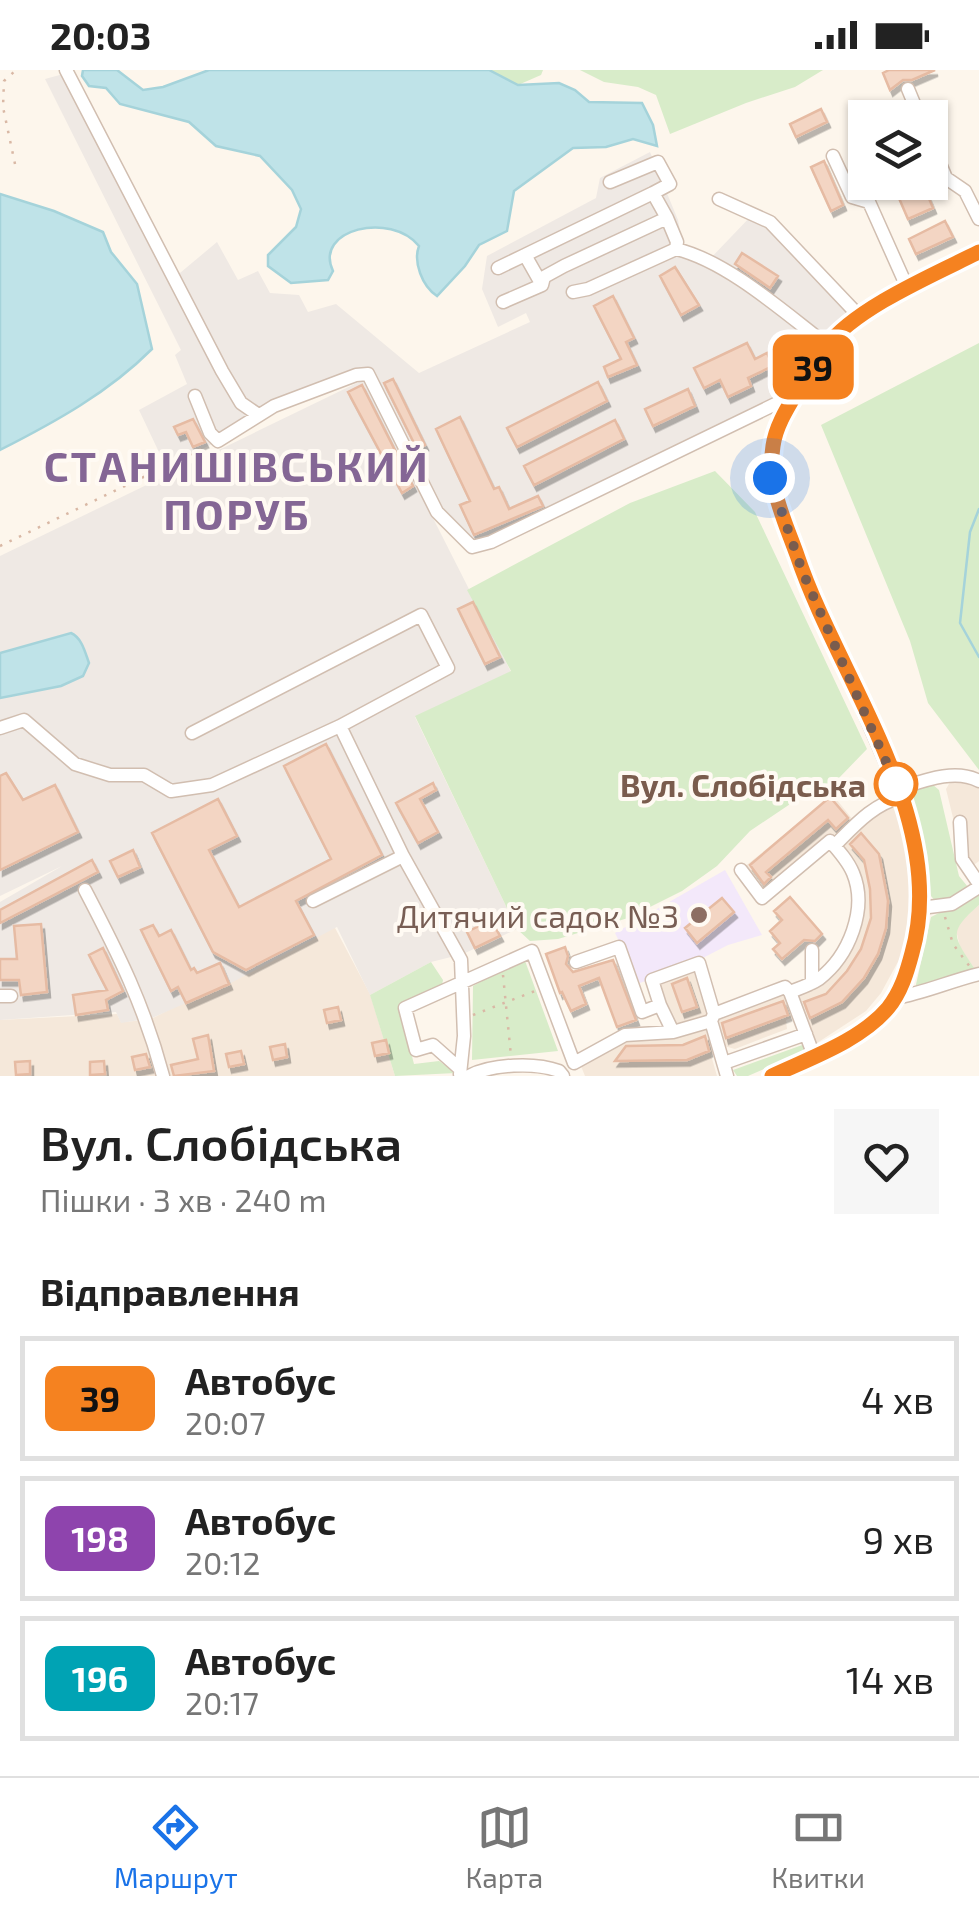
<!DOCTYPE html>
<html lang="uk">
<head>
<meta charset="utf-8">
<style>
  body { margin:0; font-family:"Exo 2",sans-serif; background:#f6f6f6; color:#222; height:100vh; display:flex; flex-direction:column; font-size:38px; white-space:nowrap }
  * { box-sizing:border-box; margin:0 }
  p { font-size:32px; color:#767676 }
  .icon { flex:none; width:55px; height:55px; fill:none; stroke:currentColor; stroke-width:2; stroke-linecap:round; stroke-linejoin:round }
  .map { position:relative; height:1006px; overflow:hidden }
  .sheet { display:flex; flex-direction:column; background:#fff; flex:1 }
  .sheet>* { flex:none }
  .badge { padding:0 20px; border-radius:15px; font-size:35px; line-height:65px }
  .fabs { position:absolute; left:848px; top:30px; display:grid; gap:20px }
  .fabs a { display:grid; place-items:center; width:100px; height:100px; border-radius:0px; background:#fff; box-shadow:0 2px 8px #0004; font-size:50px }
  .you { position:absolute; width:50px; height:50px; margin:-25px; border:8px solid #fff; border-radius:50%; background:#1a73e8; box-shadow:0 0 0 15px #1a73e833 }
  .map>.badge { position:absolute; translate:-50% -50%; box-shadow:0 0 0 5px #fff }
  h2 { padding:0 40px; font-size:38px; line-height:90px }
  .round { display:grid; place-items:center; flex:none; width:105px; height:105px; border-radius:0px; background:#f6f6f6 }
  .head { display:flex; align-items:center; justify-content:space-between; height:170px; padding:0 40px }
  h1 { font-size:48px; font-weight:600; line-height:75px }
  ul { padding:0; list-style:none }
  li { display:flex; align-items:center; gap:30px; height:125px; margin:0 20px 15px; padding:0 20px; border:5px solid #e0e0e0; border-radius:0px }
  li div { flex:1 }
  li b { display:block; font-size:38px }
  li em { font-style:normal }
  li .badge { min-width:110px; font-weight:700; text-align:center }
  .status { display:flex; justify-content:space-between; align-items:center; height:70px; padding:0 50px; background:#fff; direction:ltr }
  .status svg { height:28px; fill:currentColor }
  .tab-bar { display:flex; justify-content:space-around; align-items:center; height:140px; border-top:2px solid #e0e0e0; background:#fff; font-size:28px; color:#767676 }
  .tab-bar a { display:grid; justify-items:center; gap:5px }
  .tab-bar .on { color:#1a73e8 }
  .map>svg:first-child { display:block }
</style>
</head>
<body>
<div class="status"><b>20:03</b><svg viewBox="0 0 49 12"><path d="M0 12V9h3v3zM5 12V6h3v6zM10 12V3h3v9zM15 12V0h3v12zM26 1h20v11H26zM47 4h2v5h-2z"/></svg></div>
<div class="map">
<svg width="979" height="1006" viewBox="0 0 979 1006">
  <defs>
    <filter id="shadow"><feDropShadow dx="3" dy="5.5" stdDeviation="0" flood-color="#0004"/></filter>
  </defs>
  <rect width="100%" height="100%" fill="#fdf6ec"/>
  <path fill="#f5e8da" d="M952,709L979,715V791L966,801L946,719Z
    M833,725L857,755L890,735L897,738L911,789L913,828L908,864L900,888L881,923L866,941L817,973L796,930L798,925L820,913L862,842L840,767L836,763L763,824L743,798Z
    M979,835V900L976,901L960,877L956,860L957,854Z
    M334,856L370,924L395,1006H0V950L117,944L121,952L149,950Z
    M694,898L711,942L701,950L678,956L673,952L658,910Z
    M786,922L793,947L786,950L787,959L735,979L724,976L714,949Z
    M707,957L719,981L711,985L717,1006H585L581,996L621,969Z"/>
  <path fill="#efe9e4" d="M67,3L174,208L217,172L238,210L258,201L270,223L299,225L308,242L336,234L419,303L530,252L526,243L498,257L482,219L487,186L596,128L600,108L650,82L678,150L685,187L707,192L753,144L850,239L818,268L770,336L472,477L453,460L367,304L274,336L218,371L166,397L139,340L187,314L175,285L181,280L45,9Z
    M363,310L511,602L415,647L517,859L463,884L431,892L370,925L337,857L229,914L152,948L121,953L116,942L0,950V832L62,796L0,826V486Z"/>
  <path fill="#f3e8fa" d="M725,800L762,865L728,875L697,891L640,913L615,863Z"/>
  <path fill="#d8ecc9" d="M489,0H543L541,5L518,15Z
    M580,0H823L795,17L746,33L670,64L656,25L638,17L604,12Z
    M979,273V700L928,633L910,571L821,355Z
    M715,401L755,442L867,679L838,709L808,722L750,761L717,796L682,821L628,848L558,869L530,871L517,859L415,646L511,601L467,520L630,433Z
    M932,714L939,720L959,806L968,817L960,826L936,832L931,826L927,783L909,723Z
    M979,823V835C946,864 954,866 976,901L915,919L931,847Z
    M524,888L558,981L472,990L473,916Z
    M431,892L443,910L441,920L399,936L414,994L439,991L456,1003L395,1006L370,925Z
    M805,974V981L748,1006H737L733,1000Z"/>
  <path fill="#bfe3e8" stroke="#a5d3da" stroke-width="2.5" d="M83,0H117L143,20L163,17L209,0H489L518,15L559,13L575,20L589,32L642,33L653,55L657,76L633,69L606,77L573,78L514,121L507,161L479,175L465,196L437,226C422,216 413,192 419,176C391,141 313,159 333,201L328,210L291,213L268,196V185L296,157L301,139L292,120L260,86L216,76L189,52L120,34L106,18L89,16L82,6Z
    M0,124L54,141L103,162L111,182L137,214L152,279C108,323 55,352 0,380Z
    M71,563C82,568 85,582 89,593L83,606L61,616L0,628V583Z"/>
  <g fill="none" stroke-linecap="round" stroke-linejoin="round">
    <path stroke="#a5d3da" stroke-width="2.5" d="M979,439L970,462L960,553L979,587"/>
  </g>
  <path fill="#f3d5c3" stroke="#e6bba3" stroke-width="2.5" filter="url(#shadow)" d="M889,0H935L912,10H903L890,20L883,3Z
    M821,39L827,52L796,67L790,54Z
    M824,91L843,135L831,141L811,97Z
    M892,112H922L933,138L908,149Z
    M945,151L953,167L916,184L909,169Z
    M742,183L778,206L770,218L735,194Z
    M675,197L699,235L681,245L660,206Z
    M613,226L634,268L626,272L637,295L608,307L604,297L621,289L594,236Z
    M747,273L755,289L767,283L773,296L748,308L751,316L728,327L720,310L704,318L694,298Z
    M393,309L425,375L417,379L384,313Z
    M598,312L607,331L517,377L507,358Z
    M362,315L413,416L402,423L348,322Z
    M688,319L695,336L653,356L645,339Z
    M460,347L494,419L499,417L509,439L538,426L543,436L474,465L460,435L470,431L436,359Z
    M193,349L205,372L193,377L186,362L178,365L174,357Z
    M615,350L624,369L534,415L524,396Z
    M473,532L500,587L485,594L458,539Z
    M326,674L382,785L296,831L314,865L246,900L213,882L152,763L218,729L237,766L209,780L239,837L331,789L284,696Z
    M6,703L23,730L55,715L78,762L0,800V706Z
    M433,713L436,720L420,729L438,762L418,773L396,733Z
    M830,727L848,748L836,759L828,750L766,802L771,807L764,814L750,795Z
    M861,763L879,784L888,831L886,858L878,884L864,908L842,932L810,948L804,932L826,924L847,901L861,879L871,848L870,819L864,790L850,774Z
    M133,780L140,797L118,807L110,791Z
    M92,790L98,802L0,853V840Z
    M790,827L822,864L815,871L804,870L782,889L773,879L780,873L770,861L782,850L774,841Z
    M722,828L734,842L697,873L685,858Z
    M491,850L500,866L475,878L467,862Z
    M41,854L47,922L21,925L19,910H0V889H17L14,856Z
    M153,855L159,866L171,860L191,900L194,898L197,903L220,893L229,914L186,933L178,917L171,921L141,860Z
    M565,877L568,886L566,894L573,902L613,890L636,950L617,957L599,908L579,916L586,934L571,941L562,922L560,923L546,884Z
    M103,878L123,921L106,930L108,940L76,945L73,925L107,920L89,885Z
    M687,908L697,937L682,942L672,914Z
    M783,931L788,945L726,968L722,953Z
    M338,937L341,950L327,953L324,940Z
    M208,965L214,1001L174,1006L171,995L198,989L193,969Z
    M705,966L709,981L687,990L615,991L626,976L683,975Z
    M386,970L389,983L375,986L372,973Z
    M285,974L287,987L273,990L270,977Z
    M241,981L244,994L229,997L226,984Z
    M146,984L150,997L135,1000L132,987Z
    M30,991V1004L16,1005L15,992Z
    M104,991L105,1004L90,1005V992Z"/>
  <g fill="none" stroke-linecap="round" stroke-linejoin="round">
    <defs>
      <path id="minor" d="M66,0L222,301L241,333L257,344
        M908,19L920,48
        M930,70L946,108L965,121L979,149
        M833,86L852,127L869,132L907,217
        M610,112L658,92L670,114L653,123
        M719,129L770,152L861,248
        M525,185L653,123L667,148
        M498,198L525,185L542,215
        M573,222L588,219L676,179C727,191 785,243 827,275
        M503,232L542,215L544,207L564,196L667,148L677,172L676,179
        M195,326L210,363L218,371L274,336L356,305L368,304L437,442L472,477L491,472L794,325
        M0,658L24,650L75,694L110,705H144L171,721L212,715L340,656
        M192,663L421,545L448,598L340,656L403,786
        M898,719C923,711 955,698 979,711
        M960,752L962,789L979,814
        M834,776C855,755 873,734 902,727
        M741,800L762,828L830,771C839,781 848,791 853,803C868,839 849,886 819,909C810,915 800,918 790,922
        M85,820C119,885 144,935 163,1006
        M313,831L403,786L461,890L464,966L460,1004
        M921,838L952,834L979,817
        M812,880V913
        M0,926H11
        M895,928C924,923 950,911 979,904
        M660,935L652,910L699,893L714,944L711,951L673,962
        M714,944L785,917L790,922L814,986
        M711,951L727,1006
        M724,993L806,964
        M460,999L433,975L416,980L405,938L532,881L574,993L625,965L673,962L660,935L642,942L619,877L576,892
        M469,1006C492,994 535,992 559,1001L563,1006
        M772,1006C806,989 845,975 875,950C933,902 926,802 905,737L803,503L770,408L773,372L786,340L827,275L890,226L979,182"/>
    </defs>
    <use href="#minor" stroke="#d1beb0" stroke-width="15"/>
    <path stroke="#d9b8a5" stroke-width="2.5" stroke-dasharray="2.5 8" stroke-linecap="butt" d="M15,94L3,37L4,11L16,0
      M0,476L206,377
      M945,847L953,874L970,897
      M503,905L511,986
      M473,945L535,921"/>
    <use href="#minor" stroke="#fff" stroke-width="12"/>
  </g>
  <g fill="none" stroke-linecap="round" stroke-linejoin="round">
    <defs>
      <path id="line" d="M772,1006C810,988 860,971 888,938C901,922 907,902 912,883C950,750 838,608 797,485C784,449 767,415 773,376C776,354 790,334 801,315C809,302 817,289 826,277C855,238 935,204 979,182"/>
    </defs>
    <use href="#line" stroke="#fff" stroke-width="22"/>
    <use href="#line" stroke="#f58220" stroke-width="15"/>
    <path stroke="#7a5c4d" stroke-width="10" stroke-dasharray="0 18" d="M770,408L803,503L898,719L896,714"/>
  </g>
  <circle fill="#fff" stroke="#f58220" stroke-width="5" cx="896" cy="714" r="20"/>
  <circle fill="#8d6e63" stroke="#fffaf3" stroke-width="4" cx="699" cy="845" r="10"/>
  <g text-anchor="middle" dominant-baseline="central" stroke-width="8" stroke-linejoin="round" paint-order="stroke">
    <g font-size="32" font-weight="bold" fill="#7a5c4d" stroke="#fffaf3" text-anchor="end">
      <text x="866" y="714">Вул. Слобідська</text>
    </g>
    <g font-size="32" fill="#785e54" stroke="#fffaf3" text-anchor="end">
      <text x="679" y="845">Дитячий садок №3</text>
    </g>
    <g font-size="42" font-weight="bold" letter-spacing="2.5" fill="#846695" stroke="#fffaf3">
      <text x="237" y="395">СТАНИШІВСЬКИЙ<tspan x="237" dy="48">ПОРУБ</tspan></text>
    </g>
  </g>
</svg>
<div class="fabs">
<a><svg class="icon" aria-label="layers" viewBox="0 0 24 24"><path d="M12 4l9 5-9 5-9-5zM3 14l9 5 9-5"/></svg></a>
</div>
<div class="you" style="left:770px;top:408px"></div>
<b class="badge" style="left:813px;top:297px;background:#f58220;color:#111">39</b>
</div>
<section class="sheet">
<div class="head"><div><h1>Вул. Слобідська</h1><p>Пішки · 3 хв · 240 m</p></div><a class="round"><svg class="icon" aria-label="heart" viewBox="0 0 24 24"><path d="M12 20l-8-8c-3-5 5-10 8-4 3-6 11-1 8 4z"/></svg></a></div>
<h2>Відправлення</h2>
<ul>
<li><span class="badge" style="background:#f58220;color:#111">39</span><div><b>Автобус</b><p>20:07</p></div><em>4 хв</em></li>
<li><span class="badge" style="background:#8e44ad;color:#fff">198</span><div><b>Автобус</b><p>20:12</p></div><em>9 хв</em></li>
<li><span class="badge" style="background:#00a3b4;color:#fff">196</span><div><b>Автобус</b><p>20:17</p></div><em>14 хв</em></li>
</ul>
</section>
<nav class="tab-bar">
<a class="on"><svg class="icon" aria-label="directions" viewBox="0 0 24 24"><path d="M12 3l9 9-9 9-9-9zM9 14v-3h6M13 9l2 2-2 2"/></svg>Маршрут</a>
<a><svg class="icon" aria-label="map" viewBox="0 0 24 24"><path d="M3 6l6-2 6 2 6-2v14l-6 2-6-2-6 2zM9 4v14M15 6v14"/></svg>Карта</a>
<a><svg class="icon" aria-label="tickets" viewBox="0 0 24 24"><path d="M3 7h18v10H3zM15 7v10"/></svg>Квитки</a>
</nav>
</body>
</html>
